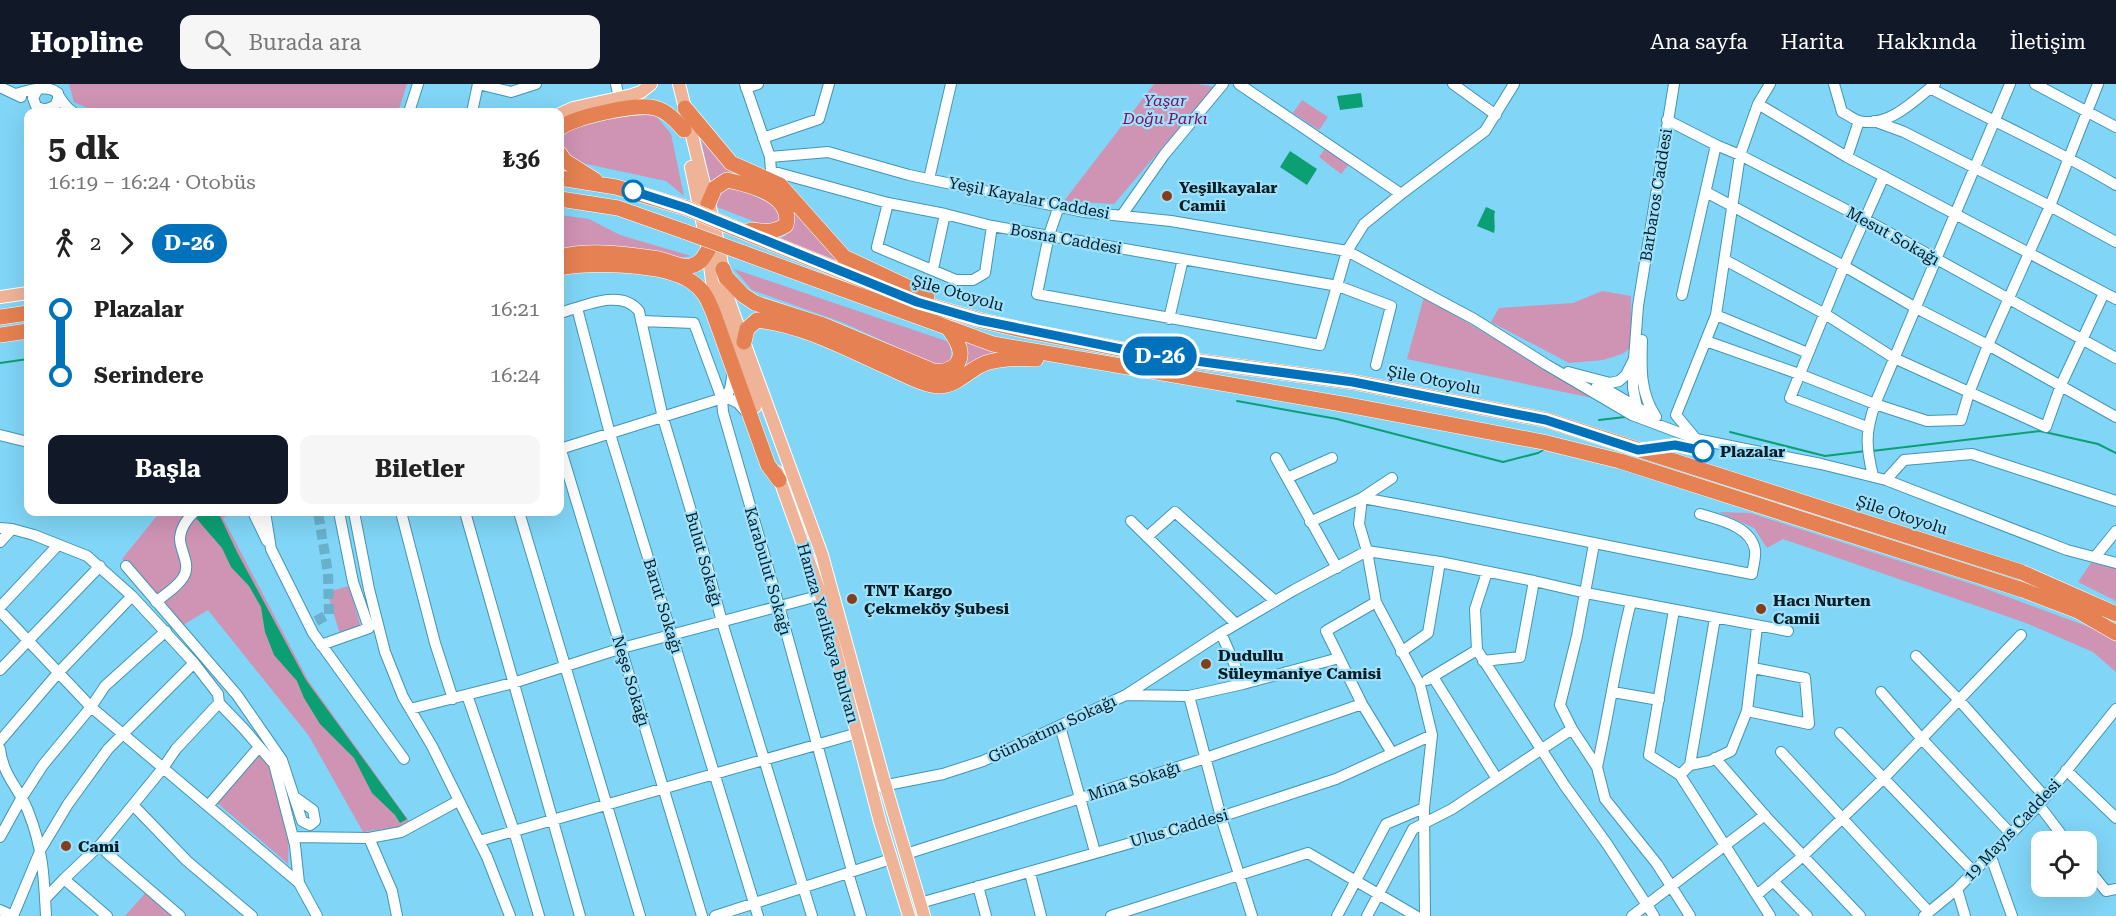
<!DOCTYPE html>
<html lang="tr">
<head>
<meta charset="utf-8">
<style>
  body { margin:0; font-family:"Roboto Serif",serif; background:#f6f6f6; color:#222; height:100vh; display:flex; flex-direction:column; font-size:22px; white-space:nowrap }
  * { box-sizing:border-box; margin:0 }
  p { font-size:20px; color:#767676 }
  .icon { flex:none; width:33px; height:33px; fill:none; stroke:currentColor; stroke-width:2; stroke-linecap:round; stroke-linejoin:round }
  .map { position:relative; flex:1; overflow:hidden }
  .side { position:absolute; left:24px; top:24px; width:540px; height:408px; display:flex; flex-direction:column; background:#fff; border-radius:12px; box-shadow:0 6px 24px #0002 }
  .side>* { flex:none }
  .badge { padding:0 12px; border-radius:20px; font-size:21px; line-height:39px }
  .buttons { position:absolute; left:2031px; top:747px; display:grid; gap:12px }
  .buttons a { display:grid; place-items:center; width:66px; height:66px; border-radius:12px; background:#fff; box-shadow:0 6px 24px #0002; font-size:30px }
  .map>.badge { position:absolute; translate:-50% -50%; box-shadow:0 0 0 3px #fff }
  .legs { display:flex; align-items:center; gap:9px; height:66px; padding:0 24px; font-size:20px }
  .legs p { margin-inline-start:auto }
  .overview { display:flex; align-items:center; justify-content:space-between; height:102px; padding:0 24px }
  h1 { font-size:33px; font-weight:700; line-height:45px }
  .cta { display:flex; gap:12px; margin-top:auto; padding:12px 24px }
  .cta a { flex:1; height:69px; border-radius:12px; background:#111827; color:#fff; font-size:24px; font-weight:700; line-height:69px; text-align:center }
  .cta a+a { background:#f6f6f6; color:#222 }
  ul { padding:0 24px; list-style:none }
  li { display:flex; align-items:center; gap:21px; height:66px; font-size:22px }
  li i { display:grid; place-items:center; width:9px; height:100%; margin:0 8px; background:currentColor }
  li i::after { content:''; width:15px; height:15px; margin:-8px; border:4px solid; border-radius:50%; background:#fff }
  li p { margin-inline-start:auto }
  li:first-child i { background:linear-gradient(#0000 50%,currentColor 0) }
  li:last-child i { background:linear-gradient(currentColor 50%,#0000 0) }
  header { display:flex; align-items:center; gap:36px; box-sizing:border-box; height:84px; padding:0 30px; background:#111827; color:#fff }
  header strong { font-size:28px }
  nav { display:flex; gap:33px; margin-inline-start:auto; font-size:21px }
  .search { width:420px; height:54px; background:#f6f6f6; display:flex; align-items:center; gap:15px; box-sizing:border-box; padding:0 21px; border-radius:12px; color:#767676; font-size:22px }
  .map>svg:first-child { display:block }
</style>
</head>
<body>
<header>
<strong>Hopline</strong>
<div class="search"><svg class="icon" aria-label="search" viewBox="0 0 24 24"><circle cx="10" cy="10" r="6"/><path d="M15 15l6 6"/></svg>Burada ara</div>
<nav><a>Ana sayfa</a><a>Harita</a><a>Hakkında</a><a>İletişim</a></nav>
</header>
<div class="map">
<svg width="2116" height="832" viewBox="0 0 2116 832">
  <rect width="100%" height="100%" fill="#81d5f6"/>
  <path fill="#cf93b4" d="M69,0H407L398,28H97L74,18Z
    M1154,0H1198L1214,3L1114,120L1064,117Z
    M1302,16L1328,33L1319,46L1293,29Z
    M635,28L656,32L671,50L684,112L666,97L577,78L561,65C561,54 563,51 572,45Z
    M700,50L737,89C724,87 720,90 710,98Z
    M1327,62L1350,79L1341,90L1319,73Z
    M730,101L776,122L781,127V139L766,142L717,123L718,111Z
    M792,124L845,180L779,155C794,148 797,139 792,124Z
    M560,131L589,135L620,151L691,172C670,177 651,166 630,163C607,160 582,163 560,166Z
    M734,185L949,258L951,269L950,278L936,281L844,239L752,206Z
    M1602,207L1631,212L1632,258L1629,265L1622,270L1603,276L1569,279L1491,238L1499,224L1573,219Z
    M1424,213L1597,315L1407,275Z
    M963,258L1002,269L966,280L968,272Z
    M160,428H236L223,434L308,596L409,737L398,743L363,748L309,652L208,526L183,541L122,475Z
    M1719,428L1750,429L1981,503L2097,546L2116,557V588L2093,568L2026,539L1783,455L1767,464L1754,444Z
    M2091,479L2116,484V517L2078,498Z
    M349,502L361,544L340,550L327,508Z
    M259,666L272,688L289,738L288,780L214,716Z
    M150,804L183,832H125Z"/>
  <path fill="#0c9f74" d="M1361,9L1363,23L1340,26L1337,12Z
    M1290,67L1317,85L1307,101L1280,83Z
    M1486,123L1495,127C1493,135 1496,141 1494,149L1477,142Z
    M197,428H218L237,468L306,596L407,735L400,739L395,731L372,709L354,674L320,640L304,614L297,597L274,571L265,548L261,523L249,502L231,483L222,464L195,433Z"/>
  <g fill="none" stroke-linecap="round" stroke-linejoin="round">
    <path stroke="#0c9f74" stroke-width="2" d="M0,279L28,275
      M1237,317L1337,335L1503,378L1538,369L1545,365
      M1599,336L1625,333
      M1730,348L1825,372L1866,367
      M1872,367L2040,347L2098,360L2116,369"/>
    <path stroke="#68b0cc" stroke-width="10" stroke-dasharray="10 5" stroke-linecap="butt" d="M316,537L329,530L328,489L318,428"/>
    <defs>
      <path id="minor" d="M478,0L511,8L536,0
        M616,0L619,15
        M745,0L770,73L771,87L888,119L945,130L992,142L1338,202L1391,222L1376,281
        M1239,0L1401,110
        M1453,0L1496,31
        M1834,0L1842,28C1847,30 1853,35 1859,37C1888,44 1914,17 1935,0
        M2035,0L2116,43
        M0,3L21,13
        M39,3L33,14L36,22L44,26L55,22L58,15V9
        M746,4L758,0
        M1930,4C1992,37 2056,65 2116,101
        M16,10C29,6 49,0 57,9C62,17 65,23 73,28
        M1758,20L1847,73
        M409,28L418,0
        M472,28L478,0
        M1667,36L1716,61L1740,71L1866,136L2116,274
        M1859,37L1847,73L2116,215
        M1874,37L1904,48L2050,122L2116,158
        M763,54L819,35L829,0
        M770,73L828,68L909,91L1084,128L1171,137L1347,167L1474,235L1547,281L1632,331L1696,355L1821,380L1886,396L2067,466L2116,479
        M929,95L951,0
        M1706,108L1844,182L1916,224L1988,261L2116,333
        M888,119L877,163L956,196H973L985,189L992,142
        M1059,122L1049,151L1037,210L1320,261L1347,167L1364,140L1401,110L1485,47L1514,0
        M1122,131L1164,71L1223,0
        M1725,176L1825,230L1894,274L2046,343L2061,301L2104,209
        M933,185L945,130
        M1682,211L1716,61
        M577,224L610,350L758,832
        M560,229C584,222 621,204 639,227L663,334L704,470L722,538L812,832
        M1716,231L1808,269
        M1169,235L1183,175
        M641,237L694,239L722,315L723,328L779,522L852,787
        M1642,256C1641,284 1640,309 1656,333
        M1706,257L1799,290L1875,320L1927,337L1961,336L1969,309L1988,261L2050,122L2098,0
        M1633,281V304L1637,324
        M733,288L730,305L726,313L738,319L747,329
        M1568,288L1610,299L1619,297L1626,291L1634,275L1638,222L1674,0
        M1597,300L1654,333
        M1867,343L1790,314L1844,182L1884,92
        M0,351L28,358
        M1696,355L1676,331L1716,231L1740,71L1758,20L1770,0
        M560,363L702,832
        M560,365L726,313
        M1276,374L1337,484
        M1873,392C1866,363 1865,349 1875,320L2010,0
        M1287,394L1332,374
        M1886,396L1904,376L1972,370L2116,417
        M1362,414C1493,437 1622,466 1752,490C1753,483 1756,473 1755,466C1751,442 1719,436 1700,430
        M1362,414L1359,440L1367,467L1376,518L1420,601L1432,651L1424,724L1425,832
        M253,428L267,457
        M265,428L271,465L313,549L404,675
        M354,428L369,505L385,568L403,613L432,662L487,773L510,832
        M401,428L435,559L453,615
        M465,428L580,832
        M519,428L640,832
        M1131,437L1236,540
        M1310,438L1362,414L1392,394
        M0,444L12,445L34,451L87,472L132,512L194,579
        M1147,453L1175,428L1275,517
        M0,458L12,445
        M1594,460L1577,552L1560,621L1572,645L1597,683L1605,715L1657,780L1690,832
        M2095,473L2116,447
        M126,482L237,611L282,676L302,737L310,741L315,737L313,726L295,713
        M1487,488L1475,525L1477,566L1565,702L1607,760L1654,832
        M156,518C164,511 176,504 182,495C193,481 179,467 180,453C181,444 188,434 194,428
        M1376,518L1326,547L1362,620L1392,669
        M0,523L58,461
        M1674,526L1649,671L1680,691L1770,832
        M0,527L91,623L299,799L317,832
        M1221,549L1243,600
        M321,561L369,544L353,498L339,428
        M1401,568L1428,549L1440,478
        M1916,572L1959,616L2045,713
        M1483,577L1520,573L1534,497
        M0,586L100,482
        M1433,593L1497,695
        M1427,596L1477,566
        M1613,608L1659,616
        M1881,608L1921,654L2010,749
        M467,611L514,747L539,832
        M1126,611L1221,549L1294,506L1367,467L1440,478L1534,497L1586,509L1788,547
        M1189,612L1221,733L1252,832
        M219,619L244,645L274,680L295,761L299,799
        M410,625L513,599L622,564L829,509
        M1747,627L1809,640L1805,594L1753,584
        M1060,642L1095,768
        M1840,649L1973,787
        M0,657L58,589L132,512
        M0,665C3,692 19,704 28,727C43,764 44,793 46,832
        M1781,668L1928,827
        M1715,674L1768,735L1860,832
        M1690,681L1715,534
        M1597,683C1609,628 1617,572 1631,518
        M2066,686L2116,734
        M1680,691L1690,681L1710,677L1731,667L1747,627L1757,543
        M877,703L943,690L983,677L1126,611L1189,612L1243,600L1339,574
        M133,721L187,777L252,832
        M2039,721L2067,758
        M208,722L259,663
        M0,753L21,715L43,681L91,623L105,602L166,547
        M293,753L369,754L392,807L397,832
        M369,754L401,748L458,717
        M479,757L865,647
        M101,760L107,769L180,832
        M906,770L1206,674L1362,620
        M1990,770L2012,832
        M2086,782L2106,807L2116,805
        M848,789L861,832
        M1030,789L1041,832
        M1774,798L1807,832
        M978,802L986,832
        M1957,805L1965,832
        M1758,810L1803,772L1884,694L2021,551
        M45,815L64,795
        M920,819L1208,737L1336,695L1432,651
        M0,826L13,832
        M13,832L41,765L68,720L108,665L194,579L218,610L219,619
        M107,832L64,795L101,760L163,684L176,665L219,619
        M715,832L891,775
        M1111,832L1308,769L1416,832
        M1337,832L1386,740L1424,724
        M1367,832L1413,745L1452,725L1572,645
        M1632,832L1765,731
        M1924,832L1957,805L2039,721L2116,625"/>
      <path id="major" d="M679,0L715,144L729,217L822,471L883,693L924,832
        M560,30L573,24L632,11L641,8L651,0
        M691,83L708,166L712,197L755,323
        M0,213L28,209
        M777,388L821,511L880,738L909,832"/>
      <path id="highway" d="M685,24L731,79L780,101L844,173L927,212
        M560,44C573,33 638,19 655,24C667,27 676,37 684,46
        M560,70L565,77L595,96
        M560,94L616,103L686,124
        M560,115L618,124L686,148
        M708,120L715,104L727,96C750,101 793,111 786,141C774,149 764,148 751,146
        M734,144L917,218L979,236L1027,247L1151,271L1353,298L1546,336L2021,488L2116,530
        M741,168L993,260L1348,321L1543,358L1620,377L2023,506L2078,527L2116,549
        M560,173C590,165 628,170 659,175C669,177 680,184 691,182C700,180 704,173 708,166
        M560,184C592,178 664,179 692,198C704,206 708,216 713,228L768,381L779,396
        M723,185L726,193L743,211L755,219L823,241L933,287C946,289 962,283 960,267C959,259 953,251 949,245
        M0,233L28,229
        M0,251L28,247
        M744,258L747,245L757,236C802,241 843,263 883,281C898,287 924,302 940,302C959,301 972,282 989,278C1004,274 1021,274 1036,275"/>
    </defs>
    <use href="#minor" stroke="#4196b5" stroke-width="12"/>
    <use href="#major" stroke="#fff" stroke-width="14"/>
    <use href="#highway" stroke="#fff" stroke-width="16"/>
    <use href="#minor" stroke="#fff" stroke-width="10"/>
    <use href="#major" stroke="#efb397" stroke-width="12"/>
    <use href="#highway" stroke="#e58152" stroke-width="15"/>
    <defs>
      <path id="highway-bridge" d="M686,124L734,144
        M686,148L741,168"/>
    </defs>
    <use href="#highway-bridge" stroke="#fff" stroke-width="16" stroke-linecap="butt"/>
    <use href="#highway-bridge" stroke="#e58152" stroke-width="15"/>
  </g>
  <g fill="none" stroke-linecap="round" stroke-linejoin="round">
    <defs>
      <path id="line-1" d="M633,107L686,124L917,218L979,236L1151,271L1353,298L1546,336L1638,366L1675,361L1703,367"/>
    </defs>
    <use href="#line-1" stroke="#fff" stroke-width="14"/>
    <use href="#line-1" stroke="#0072bc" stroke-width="9"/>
  </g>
  <g fill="#fff" stroke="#0072bc" stroke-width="3">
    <circle cx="633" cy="107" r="10"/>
    <circle cx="1703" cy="367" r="10"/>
  </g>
  <g fill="#853e1b" stroke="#9fe0fa" stroke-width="2">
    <circle cx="1167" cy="112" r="6"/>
    <circle cx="852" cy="515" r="6"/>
    <circle cx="1761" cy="525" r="6"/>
    <circle cx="1206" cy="580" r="6"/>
    <circle cx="66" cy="762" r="6"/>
  </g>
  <g text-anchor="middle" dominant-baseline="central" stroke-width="4.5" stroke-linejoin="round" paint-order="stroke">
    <g font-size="16" font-style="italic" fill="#7d0e5b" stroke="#9fe0fa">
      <text x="1165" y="16">Yaşar<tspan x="1165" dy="18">Doğu Parkı</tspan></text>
    </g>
    <g font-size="16" font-weight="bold" fill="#021d26" stroke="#9fe0fa" text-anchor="start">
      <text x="1179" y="103">Yeşilkayalar<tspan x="1179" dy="18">Camii</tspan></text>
      <text x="864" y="506">TNT Kargo<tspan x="864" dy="18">Çekmeköy Şubesi</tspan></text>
      <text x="1773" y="516">Hacı Nurten<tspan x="1773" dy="18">Camii</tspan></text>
      <text x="1218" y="571">Dudullu<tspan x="1218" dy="18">Süleymaniye Camisi</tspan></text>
      <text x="78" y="762">Cami</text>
    </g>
    <g font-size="16" fill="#021d26" stroke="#9fe0fa">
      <text transform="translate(1656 111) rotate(-81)">Barbaros Caddesi</text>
      <text transform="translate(1029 114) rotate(11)">Yeşil Kayalar Caddesi</text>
      <text transform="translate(1893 152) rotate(29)">Mesut Sokağı</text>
      <text transform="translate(1066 155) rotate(10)">Bosna Caddesi</text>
      <text transform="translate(958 209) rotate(16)">Şile Otoyolu</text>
      <text transform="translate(1434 296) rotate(11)">Şile Otoyolu</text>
      <text transform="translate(1902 431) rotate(18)">Şile Otoyolu</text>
      <text transform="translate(704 475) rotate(74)">Bulut Sokağı</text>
      <text transform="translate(768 487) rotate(74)">Karabulut Sokağı</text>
      <text transform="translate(663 522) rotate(73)">Barut Sokağı</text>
      <text transform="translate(828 549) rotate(74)">Hamza Yerlikaya Bulvarı</text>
      <text transform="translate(631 597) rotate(73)">Neşe Sokağı</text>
      <text transform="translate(1052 645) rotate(-25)">Günbatımı Sokağı</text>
      <text transform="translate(1134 697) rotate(-18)">Mina Sokağı</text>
      <text transform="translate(1179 744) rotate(-16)">Ulus Caddesi</text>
      <text transform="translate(2012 746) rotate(-47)">19 Mayıs Caddesi</text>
    </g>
    <g font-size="16" font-weight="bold" fill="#021d26" stroke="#9fe0fa" text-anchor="start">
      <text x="1720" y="367">Plazalar</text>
    </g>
  </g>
</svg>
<div class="buttons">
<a><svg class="icon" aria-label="locate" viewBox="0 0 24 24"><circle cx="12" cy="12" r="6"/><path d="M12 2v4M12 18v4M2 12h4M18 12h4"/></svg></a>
</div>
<b class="badge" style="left:1160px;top:272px;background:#0072bc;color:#fff">D-26</b>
<section class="side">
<div class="overview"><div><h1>5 dk</h1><p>16:19 – 16:24 · Otobüs</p></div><b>₺36</b></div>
<div class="legs"><svg class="icon" aria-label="walk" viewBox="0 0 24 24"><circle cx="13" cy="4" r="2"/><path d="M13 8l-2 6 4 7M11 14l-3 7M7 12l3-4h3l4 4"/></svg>2<svg class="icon" aria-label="forward" viewBox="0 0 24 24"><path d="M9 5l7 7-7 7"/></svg><b class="badge" style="background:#0072bc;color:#fff">D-26</b></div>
<ul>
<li><i style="color:#0072bc"></i><b>Plazalar</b><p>16:21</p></li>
<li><i style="color:#0072bc"></i><b>Serindere</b><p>16:24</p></li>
</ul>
<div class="cta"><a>Başla</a><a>Biletler</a></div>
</section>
</div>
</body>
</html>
